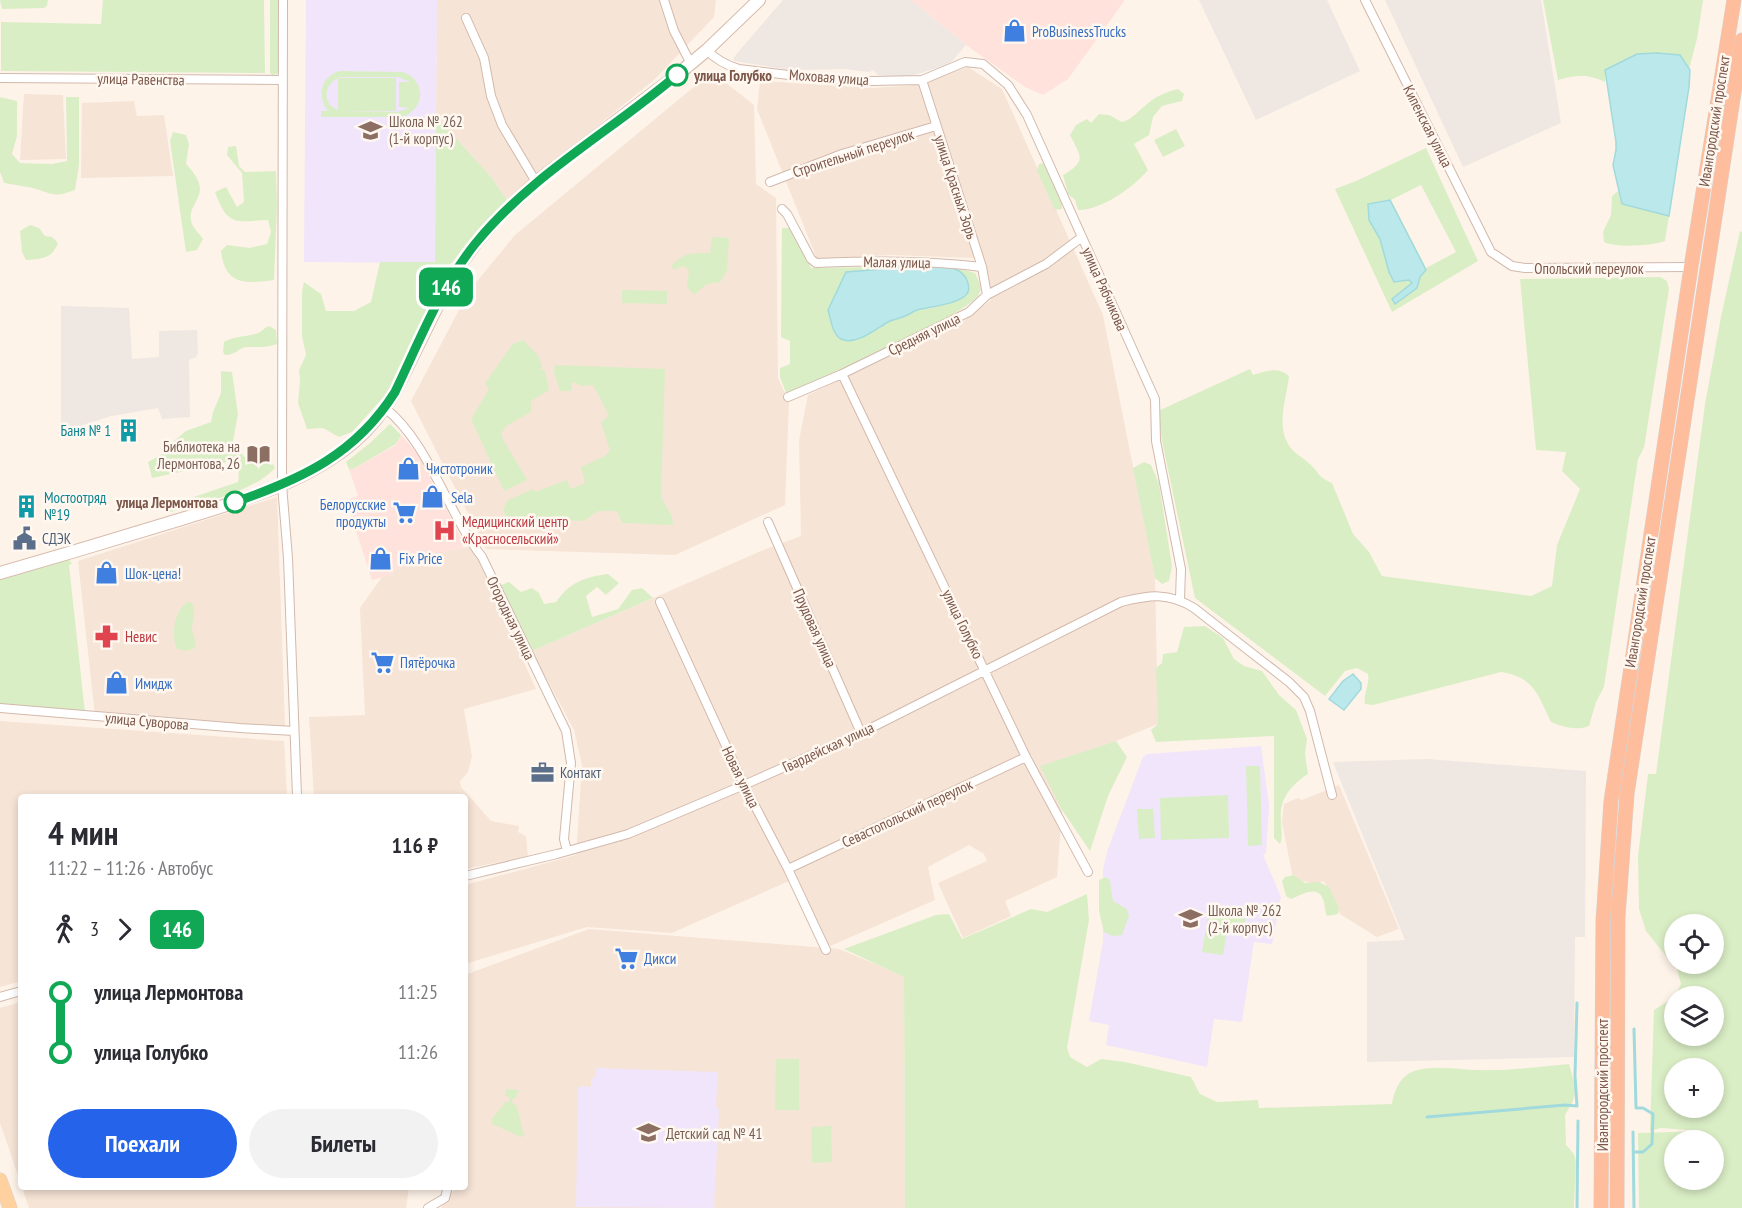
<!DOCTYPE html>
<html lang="ru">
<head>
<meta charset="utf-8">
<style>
  body { margin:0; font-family:"PT Sans Narrow",sans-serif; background:#f2f2f3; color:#2b2b33; height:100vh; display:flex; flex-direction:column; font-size:22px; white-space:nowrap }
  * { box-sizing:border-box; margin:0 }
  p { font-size:20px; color:#7c7c81 }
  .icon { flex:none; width:33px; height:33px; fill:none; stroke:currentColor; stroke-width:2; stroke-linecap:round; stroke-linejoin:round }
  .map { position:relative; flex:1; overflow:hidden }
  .sheet { position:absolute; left:18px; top:794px; width:450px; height:396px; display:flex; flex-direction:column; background:#fff; border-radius:6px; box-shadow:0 3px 9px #0003 }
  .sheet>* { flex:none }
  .badge { padding:0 12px; border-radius:9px; font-size:21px; line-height:39px }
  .controls { position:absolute; left:1664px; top:914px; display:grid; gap:12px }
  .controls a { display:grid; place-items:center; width:60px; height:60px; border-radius:50%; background:#fff; box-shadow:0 3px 9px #0003; font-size:30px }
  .map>.badge { position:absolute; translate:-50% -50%; box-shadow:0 0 0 3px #fff }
  .legs { display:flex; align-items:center; gap:9px; height:66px; padding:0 30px; font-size:20px }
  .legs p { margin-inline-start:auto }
  .headline { display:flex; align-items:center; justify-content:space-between; height:102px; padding:0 30px }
  h1 { font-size:33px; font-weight:600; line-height:45px }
  .button { display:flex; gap:12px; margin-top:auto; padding:12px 30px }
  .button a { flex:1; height:69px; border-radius:36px; background:#2563eb; color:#fff; font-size:24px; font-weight:600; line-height:69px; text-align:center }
  .button a+a { background:#f2f2f3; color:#2b2b33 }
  ul { padding:0 30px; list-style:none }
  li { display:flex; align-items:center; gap:21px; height:60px; font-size:22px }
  li i { display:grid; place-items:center; width:9px; height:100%; margin:0 8px; background:currentColor }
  li i::after { content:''; width:15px; height:15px; margin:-8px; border:4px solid; border-radius:50%; background:#fff }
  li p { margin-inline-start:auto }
  li:first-child i { background:linear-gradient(#0000 50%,currentColor 0) }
  li:last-child i { background:linear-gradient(currentColor 50%,#0000 0) }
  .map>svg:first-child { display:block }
</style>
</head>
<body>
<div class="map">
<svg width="1742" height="1208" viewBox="0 0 1742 1208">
  <rect width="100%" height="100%" fill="#fef3e9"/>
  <path fill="#f6e4d6" d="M437,0H716L714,17L655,79L507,200L492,178L436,116Z
    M968,67L1002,89L1103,315L1155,578L1158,724L1116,741L1041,766L1062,810L1057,877L1005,901L1011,916L963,938L938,883L987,861L984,854L969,845L928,867L935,900L828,947L796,878L672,933L587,927L465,964V885L576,855L582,765L574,730L532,651L766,549L801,536L799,440L808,395L964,321L991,300L975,258L891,255L817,259L757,109L760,81L873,88L916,85Z
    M712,72L754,105L756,184L776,198L778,378L789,402L785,505L675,555L486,549L411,401L469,291L515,235Z
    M24,94L63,95L66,159L20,160Z
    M134,101L137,116L164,115L173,176L81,178L82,103Z
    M277,497L285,726L95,716L78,561Z
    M467,547L473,549L536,689L464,709L472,757L468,772L460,781L461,787L491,821L519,826L518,832L526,836L528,856L465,869V796H314L309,717L365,715L360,608L382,577L394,574V570L451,550Z
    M0,721L284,741L287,796H21V981L0,987Z
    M1339,785L1399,929L1377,937L1340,914L1324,881L1317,884L1293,879L1282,822L1284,804L1298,798L1302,800Z
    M589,929L839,949L904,976L905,1208H441L454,1190L453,1187L465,1186V975Z
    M21,1002V1184L0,1123V1008Z
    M22,1187V1186L409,1187L406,1208H29Z"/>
  <path fill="#ffe2dc" d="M911,0H1125L1068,79L1043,95L1025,87L966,45Z
    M401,435L417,453L463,541V548L451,550L394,570V574L372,580L346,500L358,496L349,469H353L396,445Z"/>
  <path fill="#efe7e2" d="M783,0H911L966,45L952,61L943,66L914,75L899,77L878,75L873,70L869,72L844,69L791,70L734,61V57Z
    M1199,0H1327L1360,71L1256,120Z
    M1385,0H1541L1561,123L1463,167Z
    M61,306L129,308L132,359L159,357V331L197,330L198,353L196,357L189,360L190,417L162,419L158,408L111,416L61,432Z
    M1427,759L1586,771L1585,937H1575L1574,1057L1367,1062V942L1405,940L1333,762Z"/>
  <path fill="#f0e5fb" d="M306,0H437L435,263L304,262Z
    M1261,746L1269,805L1266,853L1263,855L1281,897L1272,944L1254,942L1242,1022L1214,1019L1207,1067L1106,1045L1109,1025L1089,1021L1103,941V869L1108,849L1143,757L1147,754Z
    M596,1068L718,1072L716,1105L719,1111L714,1208L576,1207L578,1088L581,1086L591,1087V1080L596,1075Z"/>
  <path fill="#daeec5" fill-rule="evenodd" d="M0,0H48L47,6L44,8L2,9Z
    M103,0H264L265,73L1,71V22L101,24Z
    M270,0H280L279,69L277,74L272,75L270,73Z
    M1543,0H1703L1697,39L1689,69L1679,55L1605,70V82C1588,74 1576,75 1558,80Z
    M339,71L403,72C426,80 426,109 402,117H321V111H328C316,96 321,77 339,71ZM340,77H398L410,82H399V107L410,108L397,112L339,111H396V78H338V110C321,104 324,83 340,77Z
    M1178,89L1184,94L1182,101L1162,106L1153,117L1149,135L1134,144L1148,170C1134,187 1100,211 1078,210L1075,200L1068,194L1063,175C1087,161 1081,157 1070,135L1076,125L1087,119L1091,123L1099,114L1109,115L1122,122C1133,119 1138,111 1147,104C1156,96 1166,92 1178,89Z
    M0,97L17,101V136L12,154L20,163L52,164L67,161L66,97H79V165L75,190C54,198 53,194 33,188C24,186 14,185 4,183L0,172Z
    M436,116L492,178L507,200L446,269L389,391L352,432L339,437L323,428L307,429L298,403L300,380L299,370L306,355L302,336V292L304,282L321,294L326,311H354L371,302L380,262H435Z
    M1176,129L1185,146L1163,157L1154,140Z
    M173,132L186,135L189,144L186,164C218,198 184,200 192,224C194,229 200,234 203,239L197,250L186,252L170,141Z
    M236,146L239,166L245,172L276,171L277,206L274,280C244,284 225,285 221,251L227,245L250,248L267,244L271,232L268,220C236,221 228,228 215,192L226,187L237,207L244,202L242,173L227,155L228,147Z
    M1426,148L1478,261L1392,312L1335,189L1356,181ZM1421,185L1456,252L1426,268L1391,200ZM1380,239L1420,277L1417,288L1392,299L1412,283L1409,280L1394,281L1389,272Z
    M1043,163L1062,202V209L1055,210L1037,171L1039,164Z
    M1618,191L1622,204L1669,216L1665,241C1652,246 1616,248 1604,242L1603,232L1611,215L1612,196Z
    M30,225L39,228L45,236L52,237L58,243C52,259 41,259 26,260L22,252L20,231Z
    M782,228H791L811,268L949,266L975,273C978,280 983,287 979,294C970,314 820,380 792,393H786L780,377V368L790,364V341L781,337ZM868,270H885L955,300L932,308L917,310L890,321L835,334L828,310L847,272Z
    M1740,231L1742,232V1208H1639L1638,1133L1701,1131L1661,1128L1650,1131L1654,1010L1674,997V1035H1713V996H1675L1681,984L1676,965L1666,956L1646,931L1639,909L1638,856L1648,774H1656L1705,404L1721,317ZM1674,924H1713V963H1674ZM1674,1068H1713V1107H1674ZM1674,1140H1713V1179H1674Z
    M712,237L729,238L727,271L720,282L707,284L694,295L687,287L689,270L683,266L673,270L672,265C684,252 694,253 710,253Z
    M1660,277L1667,281L1669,289L1644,448L1638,459L1604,687L1596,702L1589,726C1577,731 1563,727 1551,722C1538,695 1534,677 1501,672L1373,705L1365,704C1363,693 1370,685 1368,674L1357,668L1345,671L1325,696L1195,598L1162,441L1158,411L1250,369L1253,375C1266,371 1278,366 1289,376C1287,396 1277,422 1287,442C1292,453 1303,457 1311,465C1321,475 1317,476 1332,483L1353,534L1369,552L1382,576L1531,596L1552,586L1557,545L1580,489L1562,471L1566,452L1536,450L1520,279Z
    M622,290L667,291V304L622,303Z
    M269,326L276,330L277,344C266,348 259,347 248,347C240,346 237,355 225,355L223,352L224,342C234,336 244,337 255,334C261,333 263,328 269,326Z
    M523,340L538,355L542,366L540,369L545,371L549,390L531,401V412L506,426L501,434C508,451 519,464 527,480L504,491L471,419L489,389L485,383L513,344Z
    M555,365L665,369L661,498L672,516L673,525L622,523L617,511H598L584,521L507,518L503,510L508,500L533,489L535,492L567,480L571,489L585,483L581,467L605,456L610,451L601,422L609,416L593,385L582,386L572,382L571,391H560L554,373Z
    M221,371L232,372L238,414L233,441C242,456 251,469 270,460L275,468C254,492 198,504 168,513L167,506L238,482C240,474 238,467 232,461L152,478L148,462L173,448L174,441L186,431L211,422L213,412L221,393Z
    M390,424L401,435L396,444L353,469H349L346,462L370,443Z
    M1144,462L1151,465L1159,484L1172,566L1169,581L1162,584L1155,578L1133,468Z
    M68,558L72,564L69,565L85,713L0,704V577Z
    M608,574L619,583L606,595L597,587L586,596L592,617L618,609L632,590L642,588L653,598L532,651L501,585L509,582L521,592L532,588L539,593L544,604L556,602C570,582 585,577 608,574Z
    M188,602L192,603C196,611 193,620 192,628C192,635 197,640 195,648L187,651L177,649C170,636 175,608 188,602Z
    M1205,626L1223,638L1234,659L1244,666L1262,671L1279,695L1296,710L1307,739L1305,754L1308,774C1291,785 1279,799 1281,820C1281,829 1283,836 1280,844L1274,838V736L1156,742L1151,730L1158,724L1156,668L1162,663L1163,654L1177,652L1184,627Z
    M1116,741L1127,757L1108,796L1090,851L1062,810L1040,766Z
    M1246,766H1260L1262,845L1248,846Z
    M1228,795L1229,838L1161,840L1160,798Z
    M1137,809H1153L1155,838L1139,839Z
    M1294,875L1305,883L1319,882L1329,887L1339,908L1338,914L1327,916C1325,911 1325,907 1324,902C1319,883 1302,895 1291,899L1286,896L1282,881L1285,877Z
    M1106,877L1110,880L1113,901L1127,909L1129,916L1122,935L1113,936L1104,932L1099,911V880Z
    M1087,894L1089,920L1067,1048L1070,1057L1087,1067L1101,1059L1125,1062L1191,1077L1200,1094L1217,1102L1258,1100L1259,1108L1392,1104C1394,1091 1400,1076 1414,1071C1432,1065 1456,1069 1475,1070C1506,1071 1538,1067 1569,1064L1576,1089L1573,1101L1565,1115L1566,1145C1570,1149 1573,1152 1575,1157C1577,1163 1574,1198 1574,1208H905L904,977L844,949L936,915L949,914L962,939L1031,909L1047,912Z
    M1209,911L1246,918L1244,935L1227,932L1223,955L1202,952Z
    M776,1059H799V1110H775Z
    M506,1089L519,1090L516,1098H513L512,1103L517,1106L524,1136L521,1137L492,1124V1119L505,1102H509L510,1097L505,1096Z
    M831,1126L832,1162L812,1163L811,1127Z"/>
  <path fill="#bbe8ea" stroke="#a0dadd" stroke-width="1.5" d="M1657,53L1680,55L1690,70L1689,87L1669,216L1622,204L1613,165L1616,150V142L1605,70L1637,54Z
    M1390,200L1426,270L1420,277L1417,288L1395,304L1392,299L1412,283L1409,280L1394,282L1389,272L1380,239L1369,220L1368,204Z
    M910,267C927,267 956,261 966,278C968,282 970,287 968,292C963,304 928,307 917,310C913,311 909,315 905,316C899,319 893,319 888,322C876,329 856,346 841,339C832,334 831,319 828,310L846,272Z
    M1353,674L1361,683V689L1344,710L1329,699L1343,681Z"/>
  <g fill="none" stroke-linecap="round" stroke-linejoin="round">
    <path stroke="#a0dadd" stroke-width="3" d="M1427,1117L1565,1105L1577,1106L1575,1076L1577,1003
      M1633,1132L1634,1208
      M1634,1152H1643L1652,1144L1653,1114L1643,1108H1636L1634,1029
      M1577,1208L1578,1121"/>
    <defs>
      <path id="minor" d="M283,0L282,485L288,558L297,796
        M664,0L674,31L691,64
        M1365,0L1491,252L1512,266L1525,268L1691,267
        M466,18L484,58L491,96L502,125L536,182
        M707,50C716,60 726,65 739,69L813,78L871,81L922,80L965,62L983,64L1008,85L1027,115L1155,399L1156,441L1181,569L1180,599
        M0,78L282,80
        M922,80L982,267L987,295
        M770,182L842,154L936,126
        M782,209L787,214L811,259L816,263C872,261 926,260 982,267
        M842,374L1026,757L1088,872
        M788,397L842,374L969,312L987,295L1046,264L1082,237
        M385,408C429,443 447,512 482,557L566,731L571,763L564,839L567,851
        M768,522L861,733
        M660,602L744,785L788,869L826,950
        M0,708L240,728L294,731
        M788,869L1026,757
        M465,876L557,854L628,834L744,785L861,733L1121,602C1150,595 1168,592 1194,608L1289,682L1304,697L1310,711L1332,795
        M0,997L21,991
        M428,1208L445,1198L448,1186"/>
      <path id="secondary" d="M0,573C62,555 123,537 185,518C243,500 307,482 355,441C371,427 384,410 395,392L452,276L476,243L496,220L536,182L677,75L707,50L759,0"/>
      <path id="primary" d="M0,1180L10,1208"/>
      <path id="trunk" d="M1601,1208L1603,921L1611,801L1691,267L1734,0
        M1617,1208L1618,917L1627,794L1742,40"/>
    </defs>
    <use href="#minor" stroke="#d2b9ac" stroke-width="10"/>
    <use href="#secondary" stroke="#d8bbac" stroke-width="14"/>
    <use href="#primary" stroke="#dad0cc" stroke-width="15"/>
    <use href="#trunk" stroke="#dad0cc" stroke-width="15"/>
    <use href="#minor" stroke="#fff" stroke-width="8"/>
    <use href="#secondary" stroke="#fff" stroke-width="12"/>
    <use href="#primary" stroke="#ffd19f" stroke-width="14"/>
    <use href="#trunk" stroke="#febe9d" stroke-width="14"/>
  </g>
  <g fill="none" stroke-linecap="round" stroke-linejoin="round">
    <defs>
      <path id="line-1" d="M235,502C302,479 356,454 395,392C419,342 440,288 475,244C531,175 610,132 677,75"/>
    </defs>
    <use href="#line-1" stroke="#fff" stroke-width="14"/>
    <use href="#line-1" stroke="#10a855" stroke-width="9"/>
  </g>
  <defs>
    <symbol id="shop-bare" viewBox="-9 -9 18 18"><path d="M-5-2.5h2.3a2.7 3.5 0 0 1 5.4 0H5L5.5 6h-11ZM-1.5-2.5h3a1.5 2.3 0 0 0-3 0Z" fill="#3f7fe0" stroke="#fff8f1" stroke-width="2.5" paint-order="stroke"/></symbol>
    <symbol id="school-bare" viewBox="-9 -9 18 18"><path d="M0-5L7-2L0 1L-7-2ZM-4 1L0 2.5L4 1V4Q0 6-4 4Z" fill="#8d6e63" stroke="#fff8f1" stroke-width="2.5" paint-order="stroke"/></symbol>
    <symbol id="building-bare" viewBox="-9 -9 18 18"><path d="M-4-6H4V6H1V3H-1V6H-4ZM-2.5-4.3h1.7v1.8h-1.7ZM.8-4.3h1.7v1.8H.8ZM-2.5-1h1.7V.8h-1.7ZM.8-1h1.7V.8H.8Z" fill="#0f9aa8" stroke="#fff8f1" stroke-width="2.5" paint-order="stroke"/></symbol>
    <symbol id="library-bare" viewBox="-9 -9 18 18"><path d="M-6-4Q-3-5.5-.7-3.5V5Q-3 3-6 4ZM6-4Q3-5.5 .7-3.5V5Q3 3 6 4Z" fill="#8d6e63" stroke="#fff8f1" stroke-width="2.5" paint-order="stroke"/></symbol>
    <symbol id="supermarket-bare" viewBox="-9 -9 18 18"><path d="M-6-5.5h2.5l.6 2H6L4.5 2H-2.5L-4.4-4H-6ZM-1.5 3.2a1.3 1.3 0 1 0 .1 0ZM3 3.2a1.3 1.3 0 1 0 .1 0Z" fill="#3f7fe0" stroke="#fff8f1" stroke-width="2.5" paint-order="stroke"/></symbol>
    <symbol id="hospital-bare" viewBox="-9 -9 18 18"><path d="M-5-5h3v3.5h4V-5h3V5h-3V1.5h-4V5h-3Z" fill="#e0444e" stroke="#fff8f1" stroke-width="2.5" paint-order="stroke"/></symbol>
    <symbol id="civic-bare" viewBox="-9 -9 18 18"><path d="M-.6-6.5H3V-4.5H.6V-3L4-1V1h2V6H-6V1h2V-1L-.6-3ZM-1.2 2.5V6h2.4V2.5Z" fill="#5c6f8a" stroke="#fff8f1" stroke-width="2.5" paint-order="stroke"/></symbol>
    <symbol id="pharmacy-bare" viewBox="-9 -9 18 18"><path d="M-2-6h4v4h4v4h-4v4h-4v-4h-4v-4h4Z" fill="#e0444e" stroke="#fff8f1" stroke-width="2.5" paint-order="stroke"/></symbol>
    <symbol id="office-bare" viewBox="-9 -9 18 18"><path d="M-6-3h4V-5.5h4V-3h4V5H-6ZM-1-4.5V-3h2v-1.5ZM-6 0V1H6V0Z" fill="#5c6f8a" stroke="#fff8f1" stroke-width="2.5" paint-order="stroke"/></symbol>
  </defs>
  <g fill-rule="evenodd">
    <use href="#shop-bare" x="998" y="14" width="33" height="33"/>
    <use href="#school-bare" x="354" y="114" width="33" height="33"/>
    <use href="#building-bare" x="112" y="414" width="33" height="33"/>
    <use href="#library-bare" x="242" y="438" width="33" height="33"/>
    <use href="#shop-bare" x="392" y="452" width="33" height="33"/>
    <use href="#shop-bare" x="416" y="480" width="33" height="33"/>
    <use href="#building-bare" x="10" y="490" width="33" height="33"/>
    <use href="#supermarket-bare" x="388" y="496" width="33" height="33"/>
    <use href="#hospital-bare" x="428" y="514" width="33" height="33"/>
    <use href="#civic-bare" x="8" y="522" width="33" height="33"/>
    <use href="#shop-bare" x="364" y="542" width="33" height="33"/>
    <use href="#shop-bare" x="90" y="556" width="33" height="33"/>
    <use href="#pharmacy-bare" x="90" y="620" width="33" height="33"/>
    <use href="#supermarket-bare" x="366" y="646" width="33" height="33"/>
    <use href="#shop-bare" x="100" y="666" width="33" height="33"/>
    <use href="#office-bare" x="526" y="756" width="33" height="33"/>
    <use href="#school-bare" x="1174" y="902" width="33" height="33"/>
    <use href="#supermarket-bare" x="610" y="942" width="33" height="33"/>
    <use href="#school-bare" x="632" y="1116" width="33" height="33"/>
  </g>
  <g fill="#fff" stroke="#10a855" stroke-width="3">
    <circle cx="677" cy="75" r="10"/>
    <circle cx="235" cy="502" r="10"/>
  </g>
  <g text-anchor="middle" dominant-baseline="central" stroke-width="5" stroke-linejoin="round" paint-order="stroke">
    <g font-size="15" fill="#366cbe" stroke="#fff8f1" text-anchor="start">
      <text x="1032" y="31">ProBusinessTrucks</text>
      <text x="426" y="468">Чистотроник</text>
      <text x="451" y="497">Sela</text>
      <text x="386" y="504" text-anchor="end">Белорусские<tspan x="386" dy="17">продукты</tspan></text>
      <text x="399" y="558">Fix Price</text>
      <text x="125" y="573">Шок-цена!</text>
      <text x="400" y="662">Пятёрочка</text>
      <text x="135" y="683">Имидж</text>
      <text x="644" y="958">Дикси</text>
    </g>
    <g font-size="15" font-weight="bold" fill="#7b5649" stroke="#fff8f1" text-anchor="start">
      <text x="694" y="75">улица Голубко</text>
      <text x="218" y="502" text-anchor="end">улица Лермонтова</text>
    </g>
    <g font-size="15" fill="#7b5649" stroke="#fff8f1">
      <text transform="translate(829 77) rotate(4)">Моховая улица</text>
      <text transform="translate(141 79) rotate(1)">улица Равенства</text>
      <text transform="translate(1714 121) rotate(-81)">Ивангородский проспект</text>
      <text transform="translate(1428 126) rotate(63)">Кипенская улица</text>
      <text transform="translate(853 153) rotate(-18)">Строительный переулок</text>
      <text transform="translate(956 187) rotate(72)">улица Красных Зорь</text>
      <text transform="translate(897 262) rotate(1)">Малая улица</text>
      <text x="1589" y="268">Опольский переулок</text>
      <text transform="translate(1105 289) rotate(66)">улица Рябчикова</text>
      <text transform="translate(924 334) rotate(-26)">Средняя улица</text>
      <text transform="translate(1640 602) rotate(-81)">Ивангородский проспект</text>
      <text transform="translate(511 618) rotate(64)">Огородная улица</text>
      <text transform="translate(963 624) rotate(64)">улица Голубко</text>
      <text transform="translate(815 628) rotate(66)">Прудовая улица</text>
      <text transform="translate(147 721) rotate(5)">улица Суворова</text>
      <text transform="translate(828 747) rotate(-25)">Гвардейская улица</text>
      <text transform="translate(741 777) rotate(64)">Новая улица</text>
      <text transform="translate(907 813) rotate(-25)">Севастопольский переулок</text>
      <text transform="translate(1602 1085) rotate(-90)">Ивангородский проспект</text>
    </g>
    <g font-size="15" fill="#785e54" stroke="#fff8f1" text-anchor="start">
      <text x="389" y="121">Школа № 262<tspan x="389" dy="17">(1-й корпус)</tspan></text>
      <text x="240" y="446" text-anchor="end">Библиотека на<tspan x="240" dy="17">Лермонтова, 26</tspan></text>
      <text x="1208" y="910">Школа № 262<tspan x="1208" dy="17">(2-й корпус)</tspan></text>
      <text x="666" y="1133">Детский сад № 41</text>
    </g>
    <g font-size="15" fill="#0d838f" stroke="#fff8f1" text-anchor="end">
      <text x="111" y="430">Баня № 1</text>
      <text x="44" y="497" text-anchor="start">Мостоотряд<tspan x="44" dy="17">№19</tspan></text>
    </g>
    <g font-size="15" fill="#be3a42" stroke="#fff8f1" text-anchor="start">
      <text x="462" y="521">Медицинский центр<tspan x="462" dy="17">«Красносельский»</tspan></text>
      <text x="125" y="636">Невис</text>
    </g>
    <g font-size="15" fill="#4e5e75" stroke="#fff8f1" text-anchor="start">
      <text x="42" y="538">СДЭК</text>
      <text x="560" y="772">Контакт</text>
    </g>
  </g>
</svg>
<div class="controls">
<a><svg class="icon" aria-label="locate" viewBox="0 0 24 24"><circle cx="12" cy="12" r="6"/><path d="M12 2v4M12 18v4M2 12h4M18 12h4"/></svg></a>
<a><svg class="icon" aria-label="layers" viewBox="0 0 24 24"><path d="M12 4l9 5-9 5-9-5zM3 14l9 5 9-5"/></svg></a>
<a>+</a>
<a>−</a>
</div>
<b class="badge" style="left:446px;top:287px;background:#10a855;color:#fff">146</b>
<section class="sheet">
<div class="headline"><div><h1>4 мин</h1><p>11:22 – 11:26 · Автобус</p></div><b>116 ₽</b></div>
<div class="legs"><svg class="icon" aria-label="walk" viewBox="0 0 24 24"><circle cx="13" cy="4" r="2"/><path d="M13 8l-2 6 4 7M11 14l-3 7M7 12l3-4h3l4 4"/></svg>3<svg class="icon" aria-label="forward" viewBox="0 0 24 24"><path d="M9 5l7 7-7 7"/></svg><b class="badge" style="background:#10a855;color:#fff">146</b></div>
<ul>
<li><i style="color:#10a855"></i><b>улица Лермонтова</b><p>11:25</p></li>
<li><i style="color:#10a855"></i><b>улица Голубко</b><p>11:26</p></li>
</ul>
<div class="button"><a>Поехали</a><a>Билеты</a></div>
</section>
</div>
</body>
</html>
